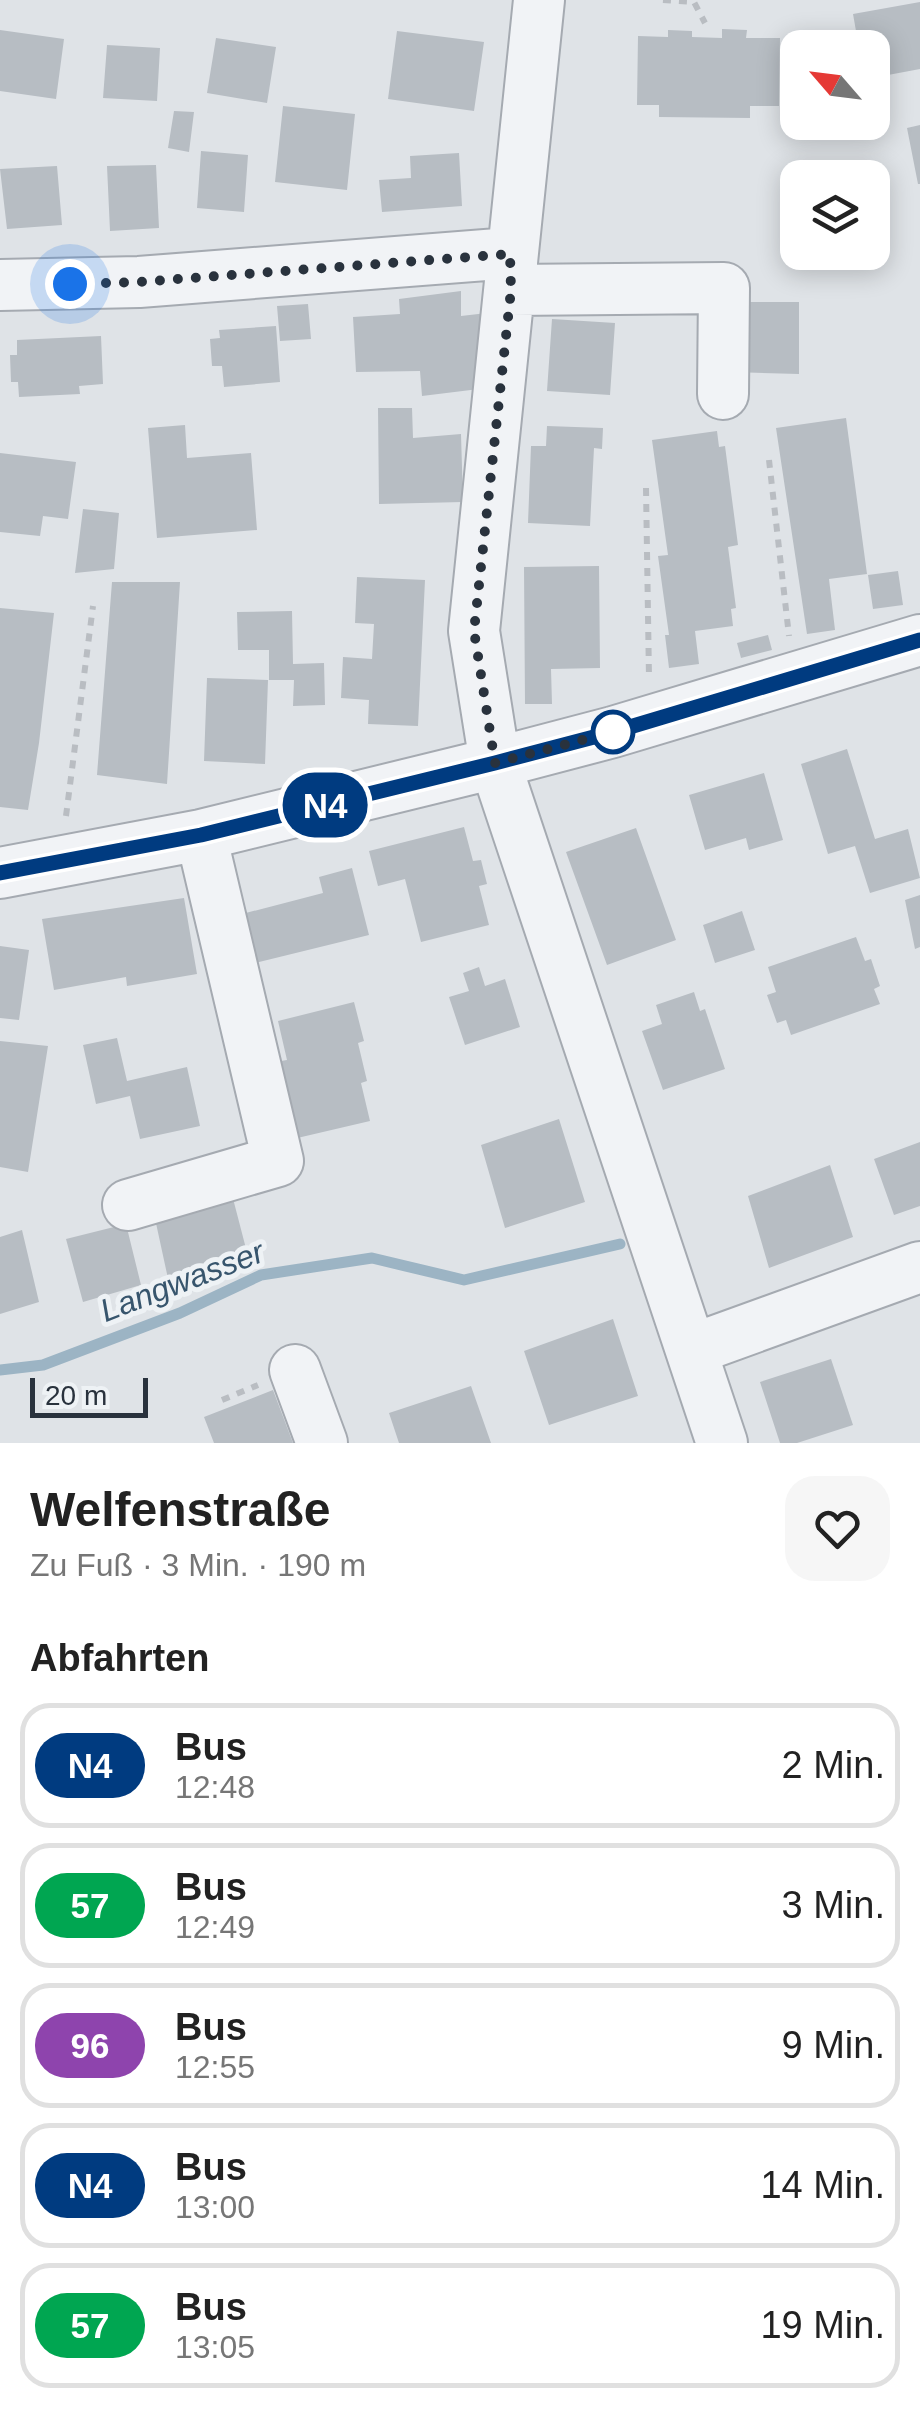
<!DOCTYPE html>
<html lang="de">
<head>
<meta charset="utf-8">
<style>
  body { margin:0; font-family:Arial,sans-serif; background:#f6f6f6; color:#222; height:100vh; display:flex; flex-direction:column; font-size:38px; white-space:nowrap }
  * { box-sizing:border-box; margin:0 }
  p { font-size:32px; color:#767676 }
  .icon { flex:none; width:55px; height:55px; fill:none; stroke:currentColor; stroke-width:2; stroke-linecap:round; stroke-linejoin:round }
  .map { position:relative; height:1443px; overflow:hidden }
  .details { display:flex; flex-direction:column; background:#fff; flex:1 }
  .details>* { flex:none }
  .badge { padding:0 20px; border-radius:32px; font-size:35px; line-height:65px }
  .needle { width:65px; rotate:298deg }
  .tools { position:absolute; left:780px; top:30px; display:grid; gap:20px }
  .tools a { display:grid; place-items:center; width:110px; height:110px; border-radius:20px; background:#fff; box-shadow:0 5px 25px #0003; font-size:50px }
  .scale { position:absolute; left:30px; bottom:25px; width:118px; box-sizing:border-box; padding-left:10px; border:5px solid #29323d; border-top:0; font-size:28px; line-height:35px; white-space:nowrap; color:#29323d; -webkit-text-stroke:8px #eef2f5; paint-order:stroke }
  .you { position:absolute; width:50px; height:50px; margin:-25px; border:8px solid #fff; border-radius:50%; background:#1a73e8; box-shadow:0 0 0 15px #1a73e833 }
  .map>.badge { position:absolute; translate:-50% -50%; box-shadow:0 0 0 5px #fff }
  h2 { padding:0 30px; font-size:38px; line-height:90px }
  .round { display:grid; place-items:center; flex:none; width:105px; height:105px; border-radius:30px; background:#f6f6f6 }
  .overview { display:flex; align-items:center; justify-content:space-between; height:170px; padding:0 30px }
  h1 { font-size:48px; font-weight:700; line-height:75px }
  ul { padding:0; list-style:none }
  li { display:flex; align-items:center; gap:30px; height:125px; margin:0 20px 15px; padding:0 10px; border:5px solid #e0e0e0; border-radius:30px }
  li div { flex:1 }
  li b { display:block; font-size:38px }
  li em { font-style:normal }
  li .badge { min-width:110px; font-weight:700; text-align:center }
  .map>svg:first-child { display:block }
</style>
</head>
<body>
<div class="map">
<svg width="920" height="1443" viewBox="0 0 920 1443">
  <rect width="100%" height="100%" fill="#dfe3e7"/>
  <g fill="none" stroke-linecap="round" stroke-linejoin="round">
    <path stroke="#9cb4c4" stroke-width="11" d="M0,1370L43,1365L180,1313L261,1275L372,1258L464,1280L620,1244"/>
  </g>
  <path fill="#b7bdc3" d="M920,2V69L872,78V48H859L853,14Z
    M722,29L747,30L746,38H780L779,106H750V118L659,117V105H637L638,36L668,37V30L692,31V37L722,38Z
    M0,30L64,39L56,99L0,91Z
    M397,31L484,42L474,111L388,99Z
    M216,38L276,47L267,103L207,93Z
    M107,45L160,48L157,101L103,98Z
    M283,106L355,114L347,190L275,182Z
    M174,111L194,112L189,152L168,148Z
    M920,125V184H918L907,128Z
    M201,151L248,155L244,212L197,208Z
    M459,153L462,206L382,212L379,180L411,178L410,156Z
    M156,165L159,228L110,231L107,166Z
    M57,166L62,225L7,229L0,169Z
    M461,291V316L487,313V388L422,396L420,371L356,372L353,317L400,314L399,299Z
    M733,302H799V374L732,372Z
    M308,304L311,339L280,341L277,306Z
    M552,319L615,323L610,395L547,391Z
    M276,326L280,382L224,387L222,366H212L210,339L220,338L219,330Z
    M101,336L103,384L79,386L80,394L19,397L18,382H11L10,355H17V340Z
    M378,408H412L413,438L461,434L463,502L379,504Z
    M846,418L867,574L829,579L835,630L807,634L776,428Z
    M185,425L187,458L251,453L257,530L157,538L148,428Z
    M547,426L603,428L602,449L594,448L590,526L528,523L531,446H546Z
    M717,431L719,447L725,446L738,545L728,547L736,608L731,609L733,626L695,631L699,664L669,668L665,635H669L658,556L668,555L652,440Z
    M0,453L76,462L68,519L43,516L40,536L0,532Z
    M83,509L119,513L114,569L75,573Z
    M599,566L600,668L551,669L552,704H525L524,567Z
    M898,571L903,605L873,609L868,575Z
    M357,577L425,580L418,726L368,724L369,700L341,698L343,657L372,659L374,624L355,623Z
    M112,582H180L167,784L97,775Z
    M0,608L54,613L39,743L28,810L0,807Z
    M292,611L293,664L324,663L325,705L293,706L294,680H269V650H238L237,612Z
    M768,635L772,650L741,658L737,643Z
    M207,678L268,680L265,764L204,761Z
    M847,749L875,839L908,829L920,878L870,893L855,846L828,854L801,764Z
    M764,773L783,840L749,850L746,838L705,850L689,795Z
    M464,827L473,861L481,860L487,884L479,886L489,925L421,942L405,879L378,886L369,851Z
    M636,828L676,940L607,965L566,852Z
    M352,868L369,935L255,963L242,914L323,893L319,877Z
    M920,895V947L915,949L905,900Z
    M184,898L197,974L127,986L126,977L54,990L42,919Z
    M742,911L755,950L715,963L703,925Z
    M856,937L865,961L871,959L880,986L874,989L880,1004L791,1035L786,1020L777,1023L767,995L776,992L768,967Z
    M0,946L29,950L19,1020L0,1018Z
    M479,967L485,986L505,979L520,1027L465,1045L449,997L469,991L463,973Z
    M694,992L700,1011L705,1009L725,1069L663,1090L642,1031L662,1024L656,1005Z
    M354,1002L364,1041L358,1043L367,1081L361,1083L370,1121L293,1139L284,1101L290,1099L281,1061L287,1060L278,1021Z
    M117,1038L127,1081L187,1067L200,1126L140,1139L130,1096L96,1104L83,1045Z
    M0,1041L48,1046L28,1172L0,1167Z
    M559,1119L585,1202L505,1228L481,1145Z
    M920,1142V1206L894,1215L874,1159Z
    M830,1165L853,1237L769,1268L748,1196Z
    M230,1187L250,1264L210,1274L212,1286L172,1297L154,1214Z
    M126,1224L141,1285L83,1302L66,1239Z
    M22,1230L39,1302L0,1314V1237Z
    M613,1319L638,1396L549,1425L524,1351Z
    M831,1359L853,1425L797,1443H780L760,1382Z
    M471,1386L491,1443H399L389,1413Z
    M273,1390L293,1443H214L204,1417Z"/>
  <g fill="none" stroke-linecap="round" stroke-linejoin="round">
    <defs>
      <path id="minor" d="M539,0L474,631L495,763L722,1443
        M0,285L139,282L511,253
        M511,290L724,288L723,394
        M0,873L201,835L495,763L613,732L920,640
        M128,1205L278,1161L201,835
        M691,1350L920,1267
        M295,1370L322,1443"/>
    </defs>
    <use href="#minor" stroke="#a5aab1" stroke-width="54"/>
    <path stroke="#b9bdc2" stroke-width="6" stroke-dasharray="8 8" stroke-linecap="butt" d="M663,0L694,2L705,23
      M769,460L789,636
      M646,488L649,678
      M66,816L93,606
      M222,1400L258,1385"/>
    <use href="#minor" stroke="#f1f3f6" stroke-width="50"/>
  </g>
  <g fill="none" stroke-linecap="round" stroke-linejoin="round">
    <defs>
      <path id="line" d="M0,873L201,835L495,763L613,732L920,640"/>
    </defs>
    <use href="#line" stroke="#fff" stroke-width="22"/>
    <use href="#line" stroke="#003b80" stroke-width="15"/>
    <path stroke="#29323d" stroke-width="10" stroke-dasharray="0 18" d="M70,284L139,282L510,254L511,290L474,631L495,763L613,732"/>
  </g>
  <circle fill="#fff" stroke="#003b80" stroke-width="5" cx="613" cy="732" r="20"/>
  <g text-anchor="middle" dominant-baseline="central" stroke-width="10" stroke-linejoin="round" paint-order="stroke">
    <g font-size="32" font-style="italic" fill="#37556d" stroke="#eef2f5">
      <text transform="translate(182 1281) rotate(-21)">Langwasser</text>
    </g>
  </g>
</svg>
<div class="tools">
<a><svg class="needle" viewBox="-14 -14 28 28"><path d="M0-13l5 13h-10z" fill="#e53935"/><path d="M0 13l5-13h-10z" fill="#767676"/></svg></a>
<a><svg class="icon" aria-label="layers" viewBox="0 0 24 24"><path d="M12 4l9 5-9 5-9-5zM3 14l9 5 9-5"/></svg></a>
</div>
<div class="scale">20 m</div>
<div class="you" style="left:70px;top:284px"></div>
<b class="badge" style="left:325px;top:805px;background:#003b80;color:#fff">N4</b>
</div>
<section class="details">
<div class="overview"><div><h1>Welfenstraße</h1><p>Zu Fuß · 3 Min. · 190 m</p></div><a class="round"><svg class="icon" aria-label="heart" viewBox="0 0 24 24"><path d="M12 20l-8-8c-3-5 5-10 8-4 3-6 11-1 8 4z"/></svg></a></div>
<h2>Abfahrten</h2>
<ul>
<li><span class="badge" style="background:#003b80;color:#fff">N4</span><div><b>Bus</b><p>12:48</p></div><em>2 Min.</em></li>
<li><span class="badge" style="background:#00a651;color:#fff">57</span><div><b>Bus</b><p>12:49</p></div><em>3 Min.</em></li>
<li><span class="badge" style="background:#8e44ad;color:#fff">96</span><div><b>Bus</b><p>12:55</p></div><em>9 Min.</em></li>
<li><span class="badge" style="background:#003b80;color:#fff">N4</span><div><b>Bus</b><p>13:00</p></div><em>14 Min.</em></li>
<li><span class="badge" style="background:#00a651;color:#fff">57</span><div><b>Bus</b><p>13:05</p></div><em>19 Min.</em></li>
</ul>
</section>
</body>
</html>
